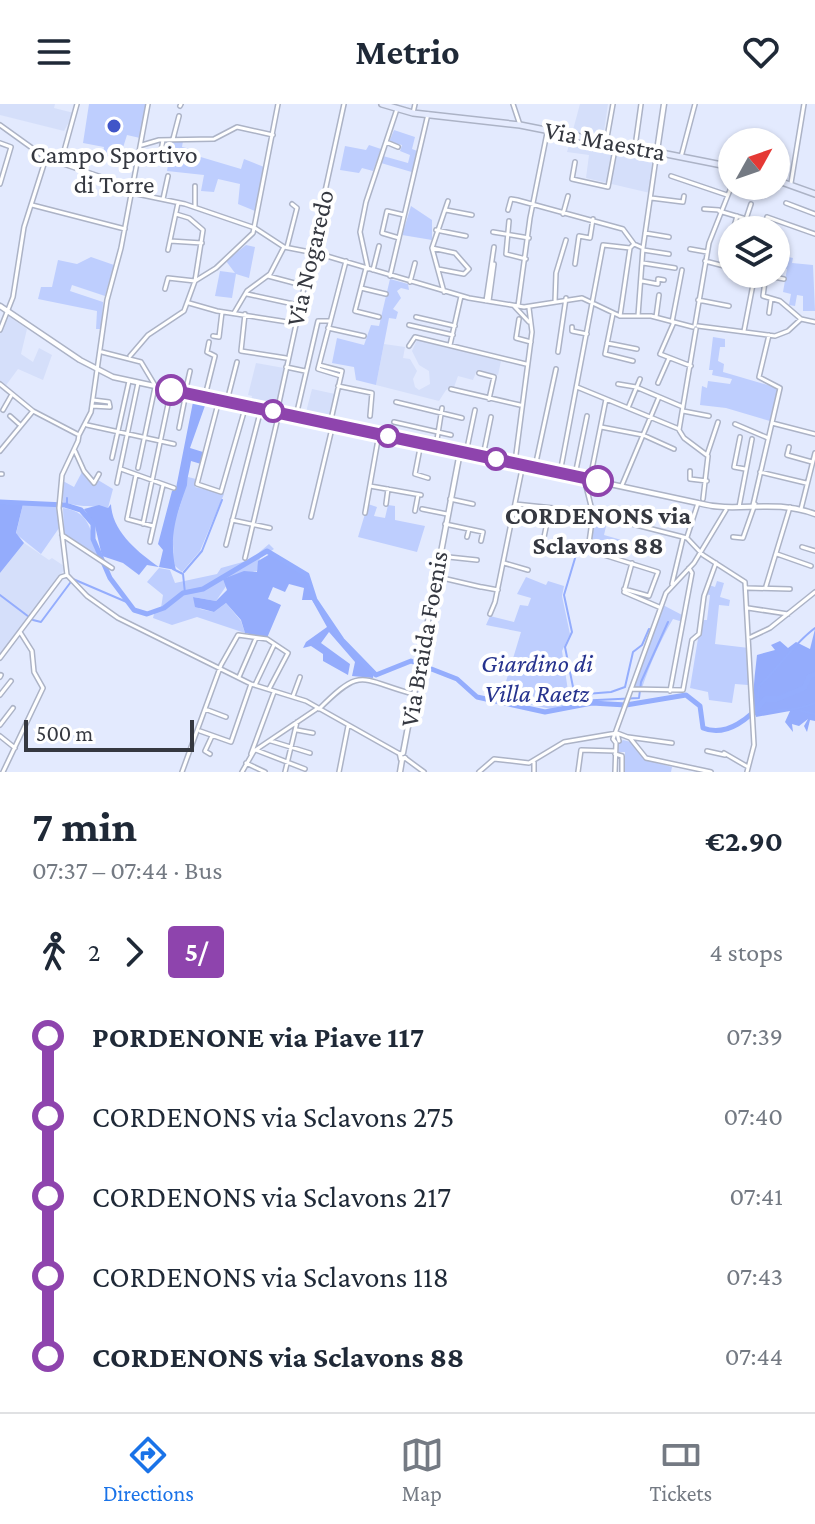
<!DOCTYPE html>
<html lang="en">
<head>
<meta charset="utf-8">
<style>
  body { margin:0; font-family:"Crimson Pro",serif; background:#f2f2f3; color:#1f2937; height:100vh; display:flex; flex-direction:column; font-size:30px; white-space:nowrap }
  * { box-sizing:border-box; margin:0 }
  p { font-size:26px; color:#747a83 }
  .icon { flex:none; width:44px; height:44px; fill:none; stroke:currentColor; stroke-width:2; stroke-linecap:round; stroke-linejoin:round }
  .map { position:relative; height:668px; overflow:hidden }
  .sheet { display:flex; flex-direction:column; background:#fff; flex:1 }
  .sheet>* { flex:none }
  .badge { padding:0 16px; border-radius:6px; font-size:28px; line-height:52px }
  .needle { width:52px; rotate:50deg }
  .buttons { position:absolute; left:718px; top:24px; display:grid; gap:16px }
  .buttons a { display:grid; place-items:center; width:72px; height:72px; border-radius:50%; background:#fff; box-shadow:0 2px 6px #0004; font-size:40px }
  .scale { position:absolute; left:24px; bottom:20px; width:170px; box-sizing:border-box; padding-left:8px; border:4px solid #353840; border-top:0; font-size:22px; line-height:28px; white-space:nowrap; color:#353840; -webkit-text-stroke:6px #fff; paint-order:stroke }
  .map>.badge { position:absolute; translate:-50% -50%; box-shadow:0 0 0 4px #fff }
  .legs { display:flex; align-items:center; gap:12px; height:88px; padding:0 32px; font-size:26px }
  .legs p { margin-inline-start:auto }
  .headline { display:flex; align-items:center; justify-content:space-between; height:136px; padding:0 32px }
  h1 { font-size:44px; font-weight:700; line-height:60px }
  ul { padding:0 32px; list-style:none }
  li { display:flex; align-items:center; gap:28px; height:80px; font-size:30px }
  li i { display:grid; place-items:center; width:12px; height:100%; margin:0 10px; background:currentColor }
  li i::after { content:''; width:20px; height:20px; margin:-10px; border:6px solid; border-radius:50%; background:#fff }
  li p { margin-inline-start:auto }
  li:first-child i { background:linear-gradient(#0000 50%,currentColor 0) }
  li:last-child i { background:linear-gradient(currentColor 50%,#0000 0) }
  header { display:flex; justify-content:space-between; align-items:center; height:104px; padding:0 32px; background:#fff; font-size:36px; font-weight:700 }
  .tab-bar { display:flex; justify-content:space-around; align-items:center; height:112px; border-top:2px solid #e0e1e3; background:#fff; font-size:22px; color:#747a83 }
  .tab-bar a { display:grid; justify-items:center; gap:4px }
  .tab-bar .selected { color:#1a73e8 }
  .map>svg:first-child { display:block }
</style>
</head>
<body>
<header><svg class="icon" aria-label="menu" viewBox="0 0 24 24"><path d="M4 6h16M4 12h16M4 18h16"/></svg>Metrio<svg class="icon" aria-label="heart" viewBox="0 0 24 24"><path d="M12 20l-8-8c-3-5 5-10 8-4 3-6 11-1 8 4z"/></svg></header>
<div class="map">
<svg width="815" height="668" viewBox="0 0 815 668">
  <rect width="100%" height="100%" fill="#e3eafe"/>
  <path fill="#d5dffa" d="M0,0H55L54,4L74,9L64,27L0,11Z
    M580,0H608L603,34L655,50L650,89L586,74L589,51L567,48Z
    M7,211L27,225L21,250L33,258L39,244L52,251L43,276L18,265L4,284L0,279V229Z
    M417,236L501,257L498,271L477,266L473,276L458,272L454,283L446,286L439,297L376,281L384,240L405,243L403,254L410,255L417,267L413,275L415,283L419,286L430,280L429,267L419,261L412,247Z
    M256,259L284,264L276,302L251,299L252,292L248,291Z
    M312,285L335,290L329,316L305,312Z
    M24,439L49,456L52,454L64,462V466L0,552V469Z"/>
  <path fill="#becefe" d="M89,0H147L140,34L127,31L120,53H102L104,43L83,39Z
    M394,26L415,33L412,45L420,48L415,69L381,59L383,52L408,59L410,51L400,47L402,41L389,38Z
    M172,37H183L182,43L195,46L194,51L241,65L244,55L264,63L255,107L238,100L240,80L218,75L214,88L201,87L204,71L167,67Z
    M369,41L381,45L373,67L362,64L359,69L340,66L345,42L366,46Z
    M411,102L432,116V136L402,131Z
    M246,141L255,143L249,174L236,170L232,194L215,192L220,167L235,169L226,157Z
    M779,151L793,154L792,159L813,161L815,207H803V192L797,191L795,202L789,201L791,190L783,188L787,165L777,162Z
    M91,153L114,161L105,192L72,181L70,187L103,198L102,225H96L97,207L38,195L41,183H52L58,156L77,160Z
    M390,175L408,180L409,186L401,184L397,187L401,194L393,205L398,208L396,215L389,214L376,281L356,276L354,263L332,259L337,234L364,241L371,221L379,222Z
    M713,233L725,235V243H720L718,257L724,260L723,268L778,284L770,317L726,304L700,301L702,282L707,284L708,277L730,280L732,275L712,271L713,266H709Z
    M82,368L94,380L98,376L113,385L108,404C91,401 82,404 63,398V377L74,383Z
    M188,373L196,375L195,383L224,390L200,447L182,468L174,461L172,419Z
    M23,400L57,402L59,424L41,450L16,430Z
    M368,400L377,403L374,412L385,414L388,401L395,402V416L425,422L417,448L358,433Z
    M63,404C94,408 90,432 100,457L64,430Z
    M596,412L608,414L604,431L625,437L621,452L590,444Z
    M269,440L274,445L260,454L257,467L233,472L216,497L193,493L200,505L214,508L226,499L241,517L245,529L197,513L172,521L153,514L155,506L161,504L163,491L147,478L159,464L170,466L175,479L217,470L221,464L250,456Z
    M526,473L546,481L548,477L564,482L562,492L570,530L562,547L570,600L551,605L501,594L521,528L486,521L490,512L514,518L520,501L528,502L531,494L517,490Z
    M717,477L724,479L720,493L730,496L729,502L719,501L715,540L749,544L748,581L735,580L732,599L709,596L708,588L690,584L701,516H707L710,491L705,490L709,481L715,483Z
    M663,501L684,512L683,518L673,515C660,537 650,560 642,584L634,583Z
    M623,636L631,638L646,656L672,663L671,668H625V648H618V640Z"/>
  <path fill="#94acfc" d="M194,293L207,296L190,344L203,348L201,360L191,357C185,396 165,425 176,466L147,461L139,471L123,459L102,452L95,422L84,405L99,401L108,404L111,400C112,428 139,449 159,463L163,446L158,440L172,387L176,384Z
    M0,400H23L16,429L24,439L0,469Z
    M270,450L307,471L318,501L346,542L374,569L373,574L352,572L355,558L329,528L321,539L350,560L348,571L323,557V550L311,542L303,544L306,538L327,523L312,496H302L304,484L289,480L285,488L273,483L268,495L281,501L267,534L245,529L241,516L226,499L214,508L195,503L193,493L216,497L227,486L223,475L244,467L257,468L258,457Z
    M815,525V617L810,616L807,628L804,622L808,615L799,622L792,620L793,628L785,618L790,607L756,613C751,594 755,571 757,551L775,546L771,541L780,537L788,544L796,538L810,545Z"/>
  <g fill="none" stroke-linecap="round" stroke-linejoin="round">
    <path stroke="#94adfd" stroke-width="2" d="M67,401V394
      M576,451L564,491L572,528L565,543L577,603
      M184,468L202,447L222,396
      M185,489L183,470L173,465L171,423L186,381L190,325
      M0,491L33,516L41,518L73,475L129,499
      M573,591L611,588L625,583L633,548L642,541L649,525
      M576,597L639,594L641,578L668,518
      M757,607L759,582C779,564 792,541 815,524
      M801,607L815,610
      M753,611C777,602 790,610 815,599"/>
    <path stroke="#94adfd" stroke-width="5" d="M0,398L65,401L81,406L93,420V435L110,474L134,506L147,510L164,504L183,489L203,485L267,447L307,471L315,496L342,536L376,571L411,557L457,575L477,593L545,608L592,599L626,601L686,591L700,602L703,624C727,634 751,613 765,595H777L804,584L809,573L815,570"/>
    <defs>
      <path id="minor" d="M513,0L520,21
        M180,2L181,0
        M413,9L415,0
        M0,21L46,54L116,78L137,90L185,100L255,124L284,143L320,150L469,194L524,203L582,194L620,212H651L693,223
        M173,35L179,12
        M386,38L398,43
        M750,38L753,31
        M0,39L11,43L0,80
        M606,39L613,0
        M142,41L159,36L214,35L237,23L273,31
        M635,43L641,0
        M154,51L160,52L163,36
        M681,53L695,0
        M61,58L77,0
        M575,58L572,75L608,83L616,40
        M671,72L727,91
        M791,79L804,0
        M651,94L683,98L684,92
        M163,95L168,72
        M786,99L815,110
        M32,101L125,125
        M195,103V82
        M704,105L719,106
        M446,106L472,111
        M508,106L511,95L517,96L623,125L634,140L643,144
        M719,107L746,115L751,100
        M563,110L568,92
        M509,117L506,150L526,155
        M765,121L767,113L815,130
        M436,126L466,132
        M733,126L737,112
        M743,126L746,115
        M493,128L529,134
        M645,129L669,133
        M399,134L382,129L387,107L404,111
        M170,137L202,139
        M287,143L297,104L292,100
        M432,144L455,149L469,165L464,170L438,165
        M690,145L707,148
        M168,146L178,99
        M643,146L669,150
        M727,147L732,130
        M705,157L732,164
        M643,159L675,164
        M575,160L579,132L590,134L593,115
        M366,164L355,207L379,213
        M368,165L360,128L366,98L397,5
        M373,166L379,142
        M759,170L784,175
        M766,170L763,192L780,197L801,215
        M268,172L302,181
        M390,172L428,10
        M642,177L658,180V175L664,176
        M410,178L415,159
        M361,184L386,190
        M165,185L168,174L195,177L216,164L253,129L278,0
        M444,188L432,144L448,97
        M247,190L298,201
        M698,196L729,202
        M486,197L494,143
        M489,197L494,160
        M555,198L556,169L566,136
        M189,199L217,207L294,219
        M514,202L529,218
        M518,202L530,114L547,29
        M234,209L247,187L270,170L284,143
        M769,209L771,195
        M245,210L241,247L286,254
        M613,210L605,250L633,257
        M620,212L630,144
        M638,212L643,144L657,47
        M416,213L455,222
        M656,213L659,191
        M519,215L516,234L531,238
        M672,218L682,166
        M674,218L660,250L691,262
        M409,221L453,231
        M695,221L709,139L732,81
        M698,222L775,232L788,227L801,215L815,218
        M572,223V227L587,230
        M328,224L364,232
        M696,225L679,326L684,334L708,352L703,395
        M0,226L13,193L24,123L46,54
        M744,227L755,170
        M213,232L219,233L222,208
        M607,239L637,245
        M450,241L461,192
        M409,242L415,233L526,260
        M102,248L141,258L156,283
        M558,248L566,194
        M130,252L148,231L184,207L195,177L203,126L189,114L176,110
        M319,261L342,267L330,320
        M286,263L305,267
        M479,269L494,273L489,295
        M341,272L318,265L346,157
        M658,279L669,254
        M0,280L33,307L79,331L78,337
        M618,280L636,283L683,303
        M338,282L372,289L370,312
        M577,283L679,325
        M451,285L520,301
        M185,289L190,267
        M205,292L215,252L207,248L209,238
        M219,296L197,380L221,388L246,301
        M227,297L237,258
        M396,298L462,314
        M92,302L110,303L109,298L93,296
        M628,304L640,275
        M3,306L11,292
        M683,307L709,312
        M277,308L344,0
        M10,312L19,320
        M296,312L318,217H330
        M394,318L451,331
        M772,319L815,330
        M735,320L768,334
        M87,321L174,340
        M601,323L643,331L674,345
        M179,324L186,289
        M79,331L91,308L107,196L121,144L148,0
        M740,333L734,363L745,365
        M78,337L62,371L59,404L67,471L87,492L118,514L251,580L306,597L400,650
        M421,339L415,370L428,374
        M436,342L442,304
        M789,343L787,351L812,358
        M0,347L33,307
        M75,347L84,367L94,379L99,370
        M466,349L475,306
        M707,351L718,318
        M483,352L491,313
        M112,354L129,277
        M515,358L532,228L529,204
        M535,363L556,265
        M138,364L155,283
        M121,365L174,384
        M690,367V375L707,377
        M760,368L806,379
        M560,369L603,141L630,144L634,140
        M0,370H2
        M136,371L127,415L153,422
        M575,371L587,312
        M584,374L593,410L687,434L703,451L745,478L754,641L747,668
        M590,375L606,295
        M117,379L138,279
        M622,381L659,293
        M370,382L421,391
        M450,395L473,400
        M386,400L388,385
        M515,400L591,408
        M753,401L780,284L759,273L769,231
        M739,403L752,335
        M550,404L543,438L551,440
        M422,405L447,410
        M801,405L815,349
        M415,407L418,391
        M365,409L379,330
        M593,410L588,446L658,468L649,492L624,485
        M311,413L333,320
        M232,416L270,424
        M143,420L171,286
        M445,420L483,428L481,437
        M62,431L112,464
        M467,433L469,425
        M687,433L698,399
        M733,433L743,434L755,400
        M150,438L163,381
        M226,441L261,305
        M802,443L815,447
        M777,450L811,462
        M439,452L477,456
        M245,454L279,309
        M504,459L528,466
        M632,459L624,488L659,503
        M438,473L481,483
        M672,480L683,434
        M766,482L790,403
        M482,483L498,486
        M747,484L790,485
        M748,504L788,510
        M490,510L495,498L523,360
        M751,533L770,524L815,488
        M0,554L61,473L67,471
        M0,573L1,571
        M239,573L256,534
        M255,581L274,541
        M631,585L683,586L692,536L699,530L704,492L716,459
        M670,587L692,469L689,464
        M0,591L11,577
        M293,592L300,573
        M205,605L226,613
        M319,605C362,562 359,575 413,590
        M0,621L13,604
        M297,626L313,629
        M200,627L231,638L251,580
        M617,629L619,637
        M0,632L15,644
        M628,633L672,639
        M271,637L310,649
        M616,639L613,635L666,489L694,459L726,406
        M256,646L305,665
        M707,647L725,651
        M724,649L748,663
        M210,650L205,647L212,632
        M251,650L274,588
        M615,650L622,652V668
        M405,654L424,668
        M534,658V668
        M246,659L265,668
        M3,668L43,584L34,568L32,547L20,528
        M182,668L221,561L238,531L267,535L288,549L269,585
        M242,668L254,647L318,604
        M285,668L297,618
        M339,668L348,622
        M479,668L494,655L529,659L564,638L617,629L630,634L646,654L711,668
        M578,668L581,646L615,647
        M615,668L616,639"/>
      <path id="tertiary" d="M657,47L664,0
        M0,202L80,256L113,273L698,399
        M698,399C738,410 770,394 815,410
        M403,649L460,348
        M400,650L401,655L405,654
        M400,668L402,656"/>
      <path id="secondary" d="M382,0L413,9L520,21L732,63
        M776,76L815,90"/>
    </defs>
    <use href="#minor" stroke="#acb3c6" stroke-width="6"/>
    <use href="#tertiary" stroke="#acb3c6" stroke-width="7"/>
    <use href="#secondary" stroke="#acb3c6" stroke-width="8"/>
    <use href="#minor" stroke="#fff" stroke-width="3"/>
    <use href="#tertiary" stroke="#fff" stroke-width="4"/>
    <use href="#secondary" stroke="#e5ebfe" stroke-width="5"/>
  </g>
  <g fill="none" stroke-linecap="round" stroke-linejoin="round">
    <defs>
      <path id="line-1" d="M171,286L598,377"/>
    </defs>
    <use href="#line-1" stroke="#fff" stroke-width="18"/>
    <use href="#line-1" stroke="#8e44ad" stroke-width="12"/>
  </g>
  <circle fill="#4055c8" stroke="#fff" stroke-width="3" cx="114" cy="22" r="8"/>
  <g fill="#fff" stroke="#8e44ad" stroke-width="4">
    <circle cx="171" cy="286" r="14"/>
    <circle cx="273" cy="307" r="10"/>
    <circle cx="388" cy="332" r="10"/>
    <circle cx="496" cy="355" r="10"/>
    <circle cx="598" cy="377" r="14"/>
  </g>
  <g text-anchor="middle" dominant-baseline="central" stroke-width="8" stroke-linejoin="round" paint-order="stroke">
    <g font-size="26" fill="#353840" stroke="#fff">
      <text transform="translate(605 37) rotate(11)">Via Maestra</text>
      <text transform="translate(310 154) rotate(-77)">Via Nogaredo</text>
      <text transform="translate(424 535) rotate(-80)">Via Braida Foenis</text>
    </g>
    <g font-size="26" fill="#353840" stroke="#fff">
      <text x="114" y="50">Campo Sportivo<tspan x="114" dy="30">di Torre</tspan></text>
    </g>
    <g font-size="26" font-weight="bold" fill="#353840" stroke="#fff">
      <text x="598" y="411">CORDENONS via<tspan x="598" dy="30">Sclavons 88</tspan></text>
    </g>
    <g font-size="26" font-style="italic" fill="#26338e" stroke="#fff">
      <text x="537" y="559">Giardino di<tspan x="537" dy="30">Villa Raetz</tspan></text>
    </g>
  </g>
</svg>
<div class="buttons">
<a><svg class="needle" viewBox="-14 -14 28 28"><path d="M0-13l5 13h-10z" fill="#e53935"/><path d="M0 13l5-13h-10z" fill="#747a83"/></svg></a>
<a><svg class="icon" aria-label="layers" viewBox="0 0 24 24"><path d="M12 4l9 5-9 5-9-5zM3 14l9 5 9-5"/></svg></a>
</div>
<div class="scale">500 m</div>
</div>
<section class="sheet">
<div class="headline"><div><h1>7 min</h1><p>07:37 – 07:44 · Bus</p></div><b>€2.90</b></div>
<div class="legs"><svg class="icon" aria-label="walk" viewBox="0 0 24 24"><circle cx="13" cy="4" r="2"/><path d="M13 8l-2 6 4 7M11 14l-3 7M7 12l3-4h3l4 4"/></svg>2<svg class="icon" aria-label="forward" viewBox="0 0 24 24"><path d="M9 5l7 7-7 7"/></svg><b class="badge" style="background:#8e44ad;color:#fff">5/</b><p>4 stops</p></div>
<ul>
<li><i style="color:#8e44ad"></i><b>PORDENONE via Piave 117</b><p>07:39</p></li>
<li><i style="color:#8e44ad"></i><span>CORDENONS via Sclavons 275</span><p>07:40</p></li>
<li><i style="color:#8e44ad"></i><span>CORDENONS via Sclavons 217</span><p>07:41</p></li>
<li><i style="color:#8e44ad"></i><span>CORDENONS via Sclavons 118</span><p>07:43</p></li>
<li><i style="color:#8e44ad"></i><b>CORDENONS via Sclavons 88</b><p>07:44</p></li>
</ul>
</section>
<nav class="tab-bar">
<a class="selected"><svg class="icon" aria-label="directions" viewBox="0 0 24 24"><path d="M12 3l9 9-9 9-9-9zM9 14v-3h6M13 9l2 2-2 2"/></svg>Directions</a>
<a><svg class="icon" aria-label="map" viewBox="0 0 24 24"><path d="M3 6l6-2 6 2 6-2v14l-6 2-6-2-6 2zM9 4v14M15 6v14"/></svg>Map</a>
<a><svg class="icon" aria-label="tickets" viewBox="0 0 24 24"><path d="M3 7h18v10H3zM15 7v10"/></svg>Tickets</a>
</nav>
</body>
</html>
